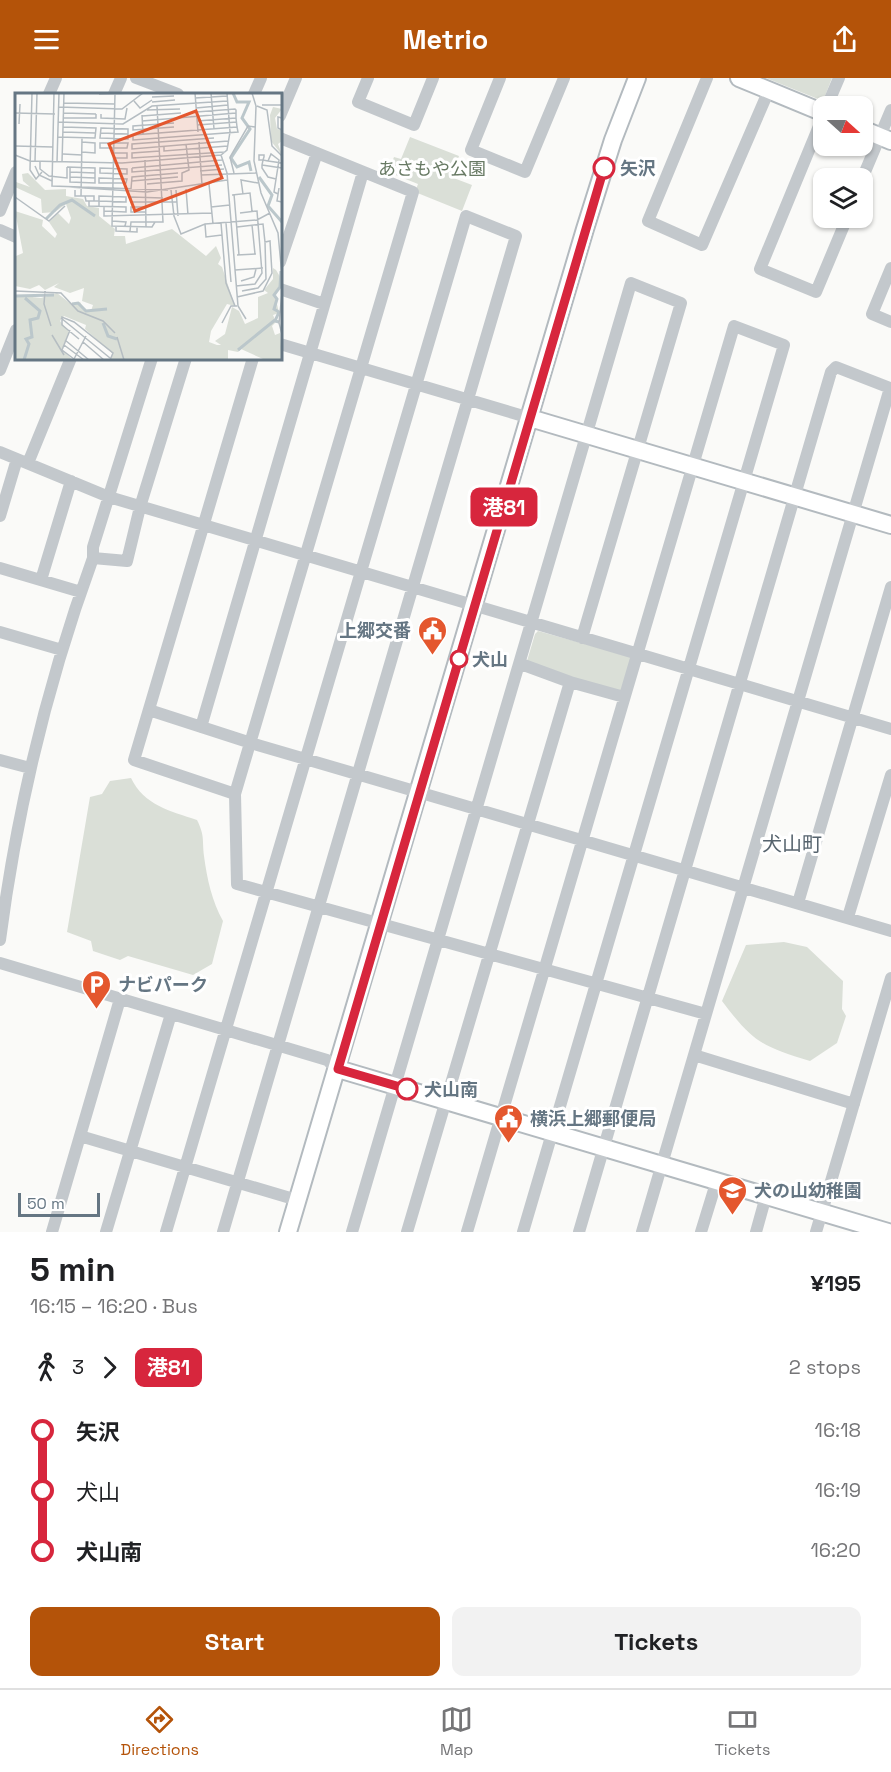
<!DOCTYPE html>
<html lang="en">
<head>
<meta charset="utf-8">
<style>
  body { margin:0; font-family:"Space Grotesk","Noto Sans JP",sans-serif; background:#f2f2f2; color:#202124; height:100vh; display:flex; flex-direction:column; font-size:22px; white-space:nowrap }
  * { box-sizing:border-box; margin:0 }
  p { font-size:20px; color:#757577 }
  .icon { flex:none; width:33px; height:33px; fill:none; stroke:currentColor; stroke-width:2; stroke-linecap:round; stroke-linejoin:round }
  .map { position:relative; height:1154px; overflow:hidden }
  .drawer { display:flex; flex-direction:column; background:#fff; flex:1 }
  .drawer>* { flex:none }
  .badge { padding:0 12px; border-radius:9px; font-size:21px; line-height:39px }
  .needle { width:39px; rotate:111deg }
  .tools { position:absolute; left:813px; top:18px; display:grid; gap:12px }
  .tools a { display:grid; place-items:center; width:60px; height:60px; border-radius:12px; background:#fff; box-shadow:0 2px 4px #0004; font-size:30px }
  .scale { position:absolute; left:18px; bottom:15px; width:82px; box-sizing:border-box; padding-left:6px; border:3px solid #657683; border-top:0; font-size:16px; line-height:21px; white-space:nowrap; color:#657683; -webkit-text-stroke:4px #fff; paint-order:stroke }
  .map>.badge { position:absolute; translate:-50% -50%; box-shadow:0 0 0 3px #fff }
  .legs { display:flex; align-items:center; gap:9px; height:66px; padding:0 30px; font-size:20px }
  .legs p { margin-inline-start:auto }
  .summary { display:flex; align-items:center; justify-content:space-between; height:102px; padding:0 30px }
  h1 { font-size:33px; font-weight:700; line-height:45px }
  .action { display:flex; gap:12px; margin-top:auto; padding:12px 30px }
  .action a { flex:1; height:69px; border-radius:12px; background:#b45309; color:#fff; font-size:24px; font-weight:700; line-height:69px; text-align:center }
  .action a+a { background:#f2f2f2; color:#202124 }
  ul { padding:0 30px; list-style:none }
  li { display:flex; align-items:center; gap:21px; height:60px; font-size:22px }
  li i { display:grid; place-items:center; width:9px; height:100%; margin:0 8px; background:currentColor }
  li i::after { content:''; width:15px; height:15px; margin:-8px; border:4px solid; border-radius:50%; background:#fff }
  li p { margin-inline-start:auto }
  li:first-child i { background:linear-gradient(#0000 50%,currentColor 0) }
  li:last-child i { background:linear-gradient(currentColor 50%,#0000 0) }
  header { display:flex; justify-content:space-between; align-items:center; height:78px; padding:0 30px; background:#b45309; color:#fff; font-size:27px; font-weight:700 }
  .menu { display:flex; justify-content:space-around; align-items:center; height:84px; border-top:2px solid #e0e0e0; background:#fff; font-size:16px; color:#757577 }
  .menu a { display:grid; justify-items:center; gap:3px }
  .menu .on { color:#b45309 }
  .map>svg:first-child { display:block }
</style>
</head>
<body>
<header><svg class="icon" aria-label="menu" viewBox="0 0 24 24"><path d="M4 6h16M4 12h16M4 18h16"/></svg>Metrio<svg class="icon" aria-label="share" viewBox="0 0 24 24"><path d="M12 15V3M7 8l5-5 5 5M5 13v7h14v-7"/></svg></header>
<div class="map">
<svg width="891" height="1154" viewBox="0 0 891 1154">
  <rect width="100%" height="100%" fill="#fafaf8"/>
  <path fill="#dadfd7" d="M766,0H832L823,23Z
    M410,59L459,78L451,99L472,107L462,133L415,114L418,106L388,94L394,79L401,81Z
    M538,553L632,579L621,615L529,585L527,583L535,556Z
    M131,700C144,727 170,733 197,742C205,758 202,762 204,778C207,801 212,823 223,843L212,886L193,897L128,878L120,882L93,873L91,863L67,854L90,719L102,716L110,703Z
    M784,864L807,869L843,903L842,931L846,938L837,965L810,983C761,968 753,964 722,923L746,867Z"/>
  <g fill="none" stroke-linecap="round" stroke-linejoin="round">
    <defs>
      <path id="secondary" d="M739,0L824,35
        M862,51L891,63
        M530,340L891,447
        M338,991L888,1154
        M288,1154L585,151L613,62L637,0"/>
    </defs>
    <use href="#secondary" stroke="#b3babf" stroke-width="20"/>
    <path stroke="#c3c8cc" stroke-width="12" d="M136,0L178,16
      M368,0L358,24L414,47L433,0
      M500,0L471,72L525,94L564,0
      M707,0L648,143L702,167L769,12
      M49,16L56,0
      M114,16L121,0
      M254,16L261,0
      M827,28L839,0
      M824,36L760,191L816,214L847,140
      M280,38L296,0
      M862,101L891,32
      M0,133L16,94
      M0,152L16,159
      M280,184L317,75
      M891,190L872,236L891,244
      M280,211L324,226
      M280,266L530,340
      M253,280L134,682L235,716L237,806L706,936
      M0,292L16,252
      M0,374L109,419L891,651
      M28,385L71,280
      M0,438L17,381
      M93,480L127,483L140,429L186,280
      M0,490L81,514
      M41,502L71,403
      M0,554L62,572
      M521,586L570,604
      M149,632L251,665L891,853
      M201,649L363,94
      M0,682L30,690
      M235,716L413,114L280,60
      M798,825L891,509
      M848,839L891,697
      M0,862C17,731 48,603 93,480V469L152,280
      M0,885L327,982L338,991
      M694,977L854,1026
      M80,1058L297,1122
      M52,1154L120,921
      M106,1154L171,936
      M166,1154L466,138L516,158L223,1154
      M352,1154L631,205L681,225L582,560
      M407,1154L570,604L624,619
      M467,1154L734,248L784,267L523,1154
      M579,1154L831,294L836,289L890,310L642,1154
      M701,1154L717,1102
      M756,1154L766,1118
      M816,1154L891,900"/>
    <use href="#secondary" stroke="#fff" stroke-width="16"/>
  </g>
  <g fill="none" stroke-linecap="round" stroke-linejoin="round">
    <defs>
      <path id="line-1" d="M407,1011L338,991L604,90"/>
    </defs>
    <use href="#line-1" stroke="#fff" stroke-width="14"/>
    <use href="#line-1" stroke="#d7263d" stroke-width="9"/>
  </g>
  <defs>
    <symbol id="civic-pin" viewBox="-11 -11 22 30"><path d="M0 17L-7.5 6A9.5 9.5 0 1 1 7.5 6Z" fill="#e4572e" stroke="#fff"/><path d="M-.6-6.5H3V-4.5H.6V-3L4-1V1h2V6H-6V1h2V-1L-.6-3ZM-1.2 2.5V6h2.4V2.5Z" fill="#fff"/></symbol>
    <symbol id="parking-pin" viewBox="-11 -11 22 30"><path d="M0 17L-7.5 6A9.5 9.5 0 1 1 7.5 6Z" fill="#e4572e" stroke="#fff"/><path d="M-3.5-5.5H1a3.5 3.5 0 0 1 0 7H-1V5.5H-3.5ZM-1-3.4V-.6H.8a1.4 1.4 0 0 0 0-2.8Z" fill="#fff"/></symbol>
    <symbol id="school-pin" viewBox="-11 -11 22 30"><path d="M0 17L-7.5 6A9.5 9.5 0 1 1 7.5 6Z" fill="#e4572e" stroke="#fff"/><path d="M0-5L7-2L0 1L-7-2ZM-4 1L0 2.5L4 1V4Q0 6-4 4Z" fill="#fff"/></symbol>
  </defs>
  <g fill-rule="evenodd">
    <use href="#civic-pin" x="416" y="536" width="33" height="45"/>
    <use href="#parking-pin" x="80" y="890" width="33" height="45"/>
    <use href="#civic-pin" x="492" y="1024" width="33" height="45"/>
    <use href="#school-pin" x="716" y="1096" width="33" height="45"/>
  </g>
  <g fill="#fff" stroke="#d7263d" stroke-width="3">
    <circle cx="604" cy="90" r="10"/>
    <circle cx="459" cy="581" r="8"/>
    <circle cx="407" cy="1011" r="10"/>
  </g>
  <g text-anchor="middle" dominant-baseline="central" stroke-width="6" stroke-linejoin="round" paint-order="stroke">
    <g font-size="18" fill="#687a64" stroke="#fff">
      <text x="432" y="90">あさもや公園</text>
    </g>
    <g font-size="18" font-weight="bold" fill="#657683" stroke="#fff" text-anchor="start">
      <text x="620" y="90">矢沢</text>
      <text x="472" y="581">犬山</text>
      <text x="424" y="1011">犬山南</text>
    </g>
    <g font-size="18" font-weight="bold" fill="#657683" stroke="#fff" text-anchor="start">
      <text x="411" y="552" text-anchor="end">上郷交番</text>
      <text x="118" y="906">ナビパーク</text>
      <text x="530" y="1040">横浜上郷郵便局</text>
      <text x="754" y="1112">犬の山幼稚園</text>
    </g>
    <g font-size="20" fill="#57646e" stroke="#fff">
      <text x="792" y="766">犬山町</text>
    </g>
  </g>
  <g transform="translate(15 15)">
    <rect width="267" height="267" fill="#fafaf8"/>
    <path d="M258,14L267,16L260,25L262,36L267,37V48L263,51L267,62L256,48L255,22ZM13,80L30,97L51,96V103L68,106L72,113L84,115V123L100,136L99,143H110L111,151L157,136L191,163L201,153L206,165L203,171L207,174L220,213L212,211L196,238L194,249L202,252H206L200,248L210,241L217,214L224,218L230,231L243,225V204L253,200L249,197L258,186V175L261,177L267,187L260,202L264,220L258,222L261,229L257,233L260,242L265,240L267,267L248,266L226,256L223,259L213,257V267H95L98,261L70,236L71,232L49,223L45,228L54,238L47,257L58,267H0V202L26,205L42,200L56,211L65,209L70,217L76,218L78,212L67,208L69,195L55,200L39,194L44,190L30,197L24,192L15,196L0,193V153L1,163L8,160L0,118L28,127L27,133L40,145L42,141L34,129L43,120L54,131L56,125L51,111L40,119L27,120L26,106L0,94L1,89L15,94L8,88L7,81Z" fill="#dadfd7"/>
    <path fill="none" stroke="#bbc7cb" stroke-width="3" d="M218,0L222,9H234L227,25L235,36L216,65L222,74L234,69L236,78M244,84L257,102L253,113L267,129M31,126L45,112L57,107L80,123M0,203L39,202M57,211L63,210L71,218L92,216M264,229L260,228L264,219L259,216L262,206L259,202L265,194L266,178M88,230L93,243L102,246M223,257L260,227M9,267L14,251L11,246L17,244L15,227L23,225L25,218L10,205"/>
    <path fill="none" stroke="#b5bdc2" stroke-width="1.5" d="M17,0L15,77L21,86L27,79M39,0L37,93L153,97M100,0L97,133L137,134L140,129H148L142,13M180,0L183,39M196,0L199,36M237,0L241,13L239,68L246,100L263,140L267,183M84,1L121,0M137,4L159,3M180,5L212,3M119,8L125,15L137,7M137,9L160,7M49,10L100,11M247,12H267M242,13L252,17L257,53L267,63M44,14L107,16L128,0M181,15L213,12M132,17L165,16M181,19L220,16L221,17V25L222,34L223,39L118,47V42L222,34M0,20L40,21M49,20L81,21M86,21V25L110,26L112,15M127,22L128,41M127,23L166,20M49,25H81V21M267,25L263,24V35L267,37M127,28L221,20M182,28L221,25M43,29L108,31L137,13L212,8M159,30L118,33V37L159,34M4,31L5,11M182,32L222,29M86,35L113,36V46L85,45ZM48,39L80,40M86,40L113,41M43,44L80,45L81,35L48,34M199,45L117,51V56L213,48M184,49L187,92M85,50H113L112,55H85ZM0,53L38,54M149,53V58L213,53M145,58L117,60V65L210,59M67,59L80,60V50L67,49M48,61L67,62M0,62L15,68L107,70L206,62L212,57L215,39L212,0M206,62L212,80L223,213L231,226M99,65H112V60H99M130,67L131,134M20,68L22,0M253,68L256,61L264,67L259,99L263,101M25,69V76L34,83L52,85V74M42,69L44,0M47,69L49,0M247,72L267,75M20,73L24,82L37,88M52,74L80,75V90L55,89V75M85,75L112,76V81L85,80ZM117,75V79L207,72M117,75L207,67M185,78L209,76M55,79L80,80M219,80L215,64L233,33L240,34M186,82L241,80M55,84L80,85M84,85L112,86L111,90H84ZM261,86L253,84L247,75V72L248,67L249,64V62H244V67H248L253,68L267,70M117,88L163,84M132,91L167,88V80L174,77L171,51M194,91L198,131M54,94L132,99L212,87M264,95L262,108L267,109M116,96L117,84L163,80M171,96L173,122M60,97V103H79V108M156,97L159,123L166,141L190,131L242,127L255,120M161,97L163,123M219,101L224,162M228,101L226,87L243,90M217,102L235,100L237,118M66,103L67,45M70,103L71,108H84L111,109V104L84,103V113M0,104L34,128L50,113M148,105L116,104V109H162M74,108V113L111,114V119L89,118M89,113V123L197,120M196,114L215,112M131,119H116V114H131M97,128L111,129L110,133M206,130L211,190L220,213M211,130L216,189M190,131L191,144L207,142M237,132L240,161M101,133V138L122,139V134M222,134L248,131L250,149L255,148L257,180L248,198L222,204M115,138L116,129H140M222,162L241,161M220,177L248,175M226,188L239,184L241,176M221,193L240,191L247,180L242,118L225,120M0,198L46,200L63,218L88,228L100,240M30,198L29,211L36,233M227,198L243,195L251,186L250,149M267,200L264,230L267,241M46,225L95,265M207,230L216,213H222M55,237L47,257L59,266M37,242L49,262M102,244L109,267M64,246L47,232V224L59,229L98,260L95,267M50,247L74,267M68,249L89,267M49,252L69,267M59,266L71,243"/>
    <path fill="#e4572e" fill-opacity="0.15" stroke="#e4572e" stroke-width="3" d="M181,18L207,85L120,118L94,51Z"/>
    <rect width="267" height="267" fill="none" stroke="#657683" stroke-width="3"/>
  </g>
</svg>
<div class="tools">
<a><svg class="needle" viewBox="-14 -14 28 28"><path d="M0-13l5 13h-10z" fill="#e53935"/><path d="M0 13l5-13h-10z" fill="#757577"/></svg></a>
<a><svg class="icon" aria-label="layers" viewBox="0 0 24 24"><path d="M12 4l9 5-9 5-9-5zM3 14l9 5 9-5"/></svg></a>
</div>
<div class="scale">50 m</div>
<b class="badge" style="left:504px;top:429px;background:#d7263d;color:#fff">港81</b>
</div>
<section class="drawer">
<div class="summary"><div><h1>5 min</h1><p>16:15 – 16:20 · Bus</p></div><b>¥195</b></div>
<div class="legs"><svg class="icon" aria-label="walk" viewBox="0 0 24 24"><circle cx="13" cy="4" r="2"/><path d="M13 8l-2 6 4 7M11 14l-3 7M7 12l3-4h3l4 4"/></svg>3<svg class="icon" aria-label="forward" viewBox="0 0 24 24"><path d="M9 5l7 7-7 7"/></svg><b class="badge" style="background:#d7263d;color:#fff">港81</b><p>2 stops</p></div>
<ul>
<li><i style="color:#d7263d"></i><b>矢沢</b><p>16:18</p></li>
<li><i style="color:#d7263d"></i><span>犬山</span><p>16:19</p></li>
<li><i style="color:#d7263d"></i><b>犬山南</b><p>16:20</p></li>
</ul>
<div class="action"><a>Start</a><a>Tickets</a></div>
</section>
<nav class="menu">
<a class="on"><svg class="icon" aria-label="directions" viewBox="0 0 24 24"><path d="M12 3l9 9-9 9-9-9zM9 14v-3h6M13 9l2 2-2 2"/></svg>Directions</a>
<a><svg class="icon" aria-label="map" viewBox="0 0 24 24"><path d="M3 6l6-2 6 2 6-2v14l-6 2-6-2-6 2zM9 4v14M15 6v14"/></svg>Map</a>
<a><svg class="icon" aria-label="tickets" viewBox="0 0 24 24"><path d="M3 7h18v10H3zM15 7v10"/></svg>Tickets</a>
</nav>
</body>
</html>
